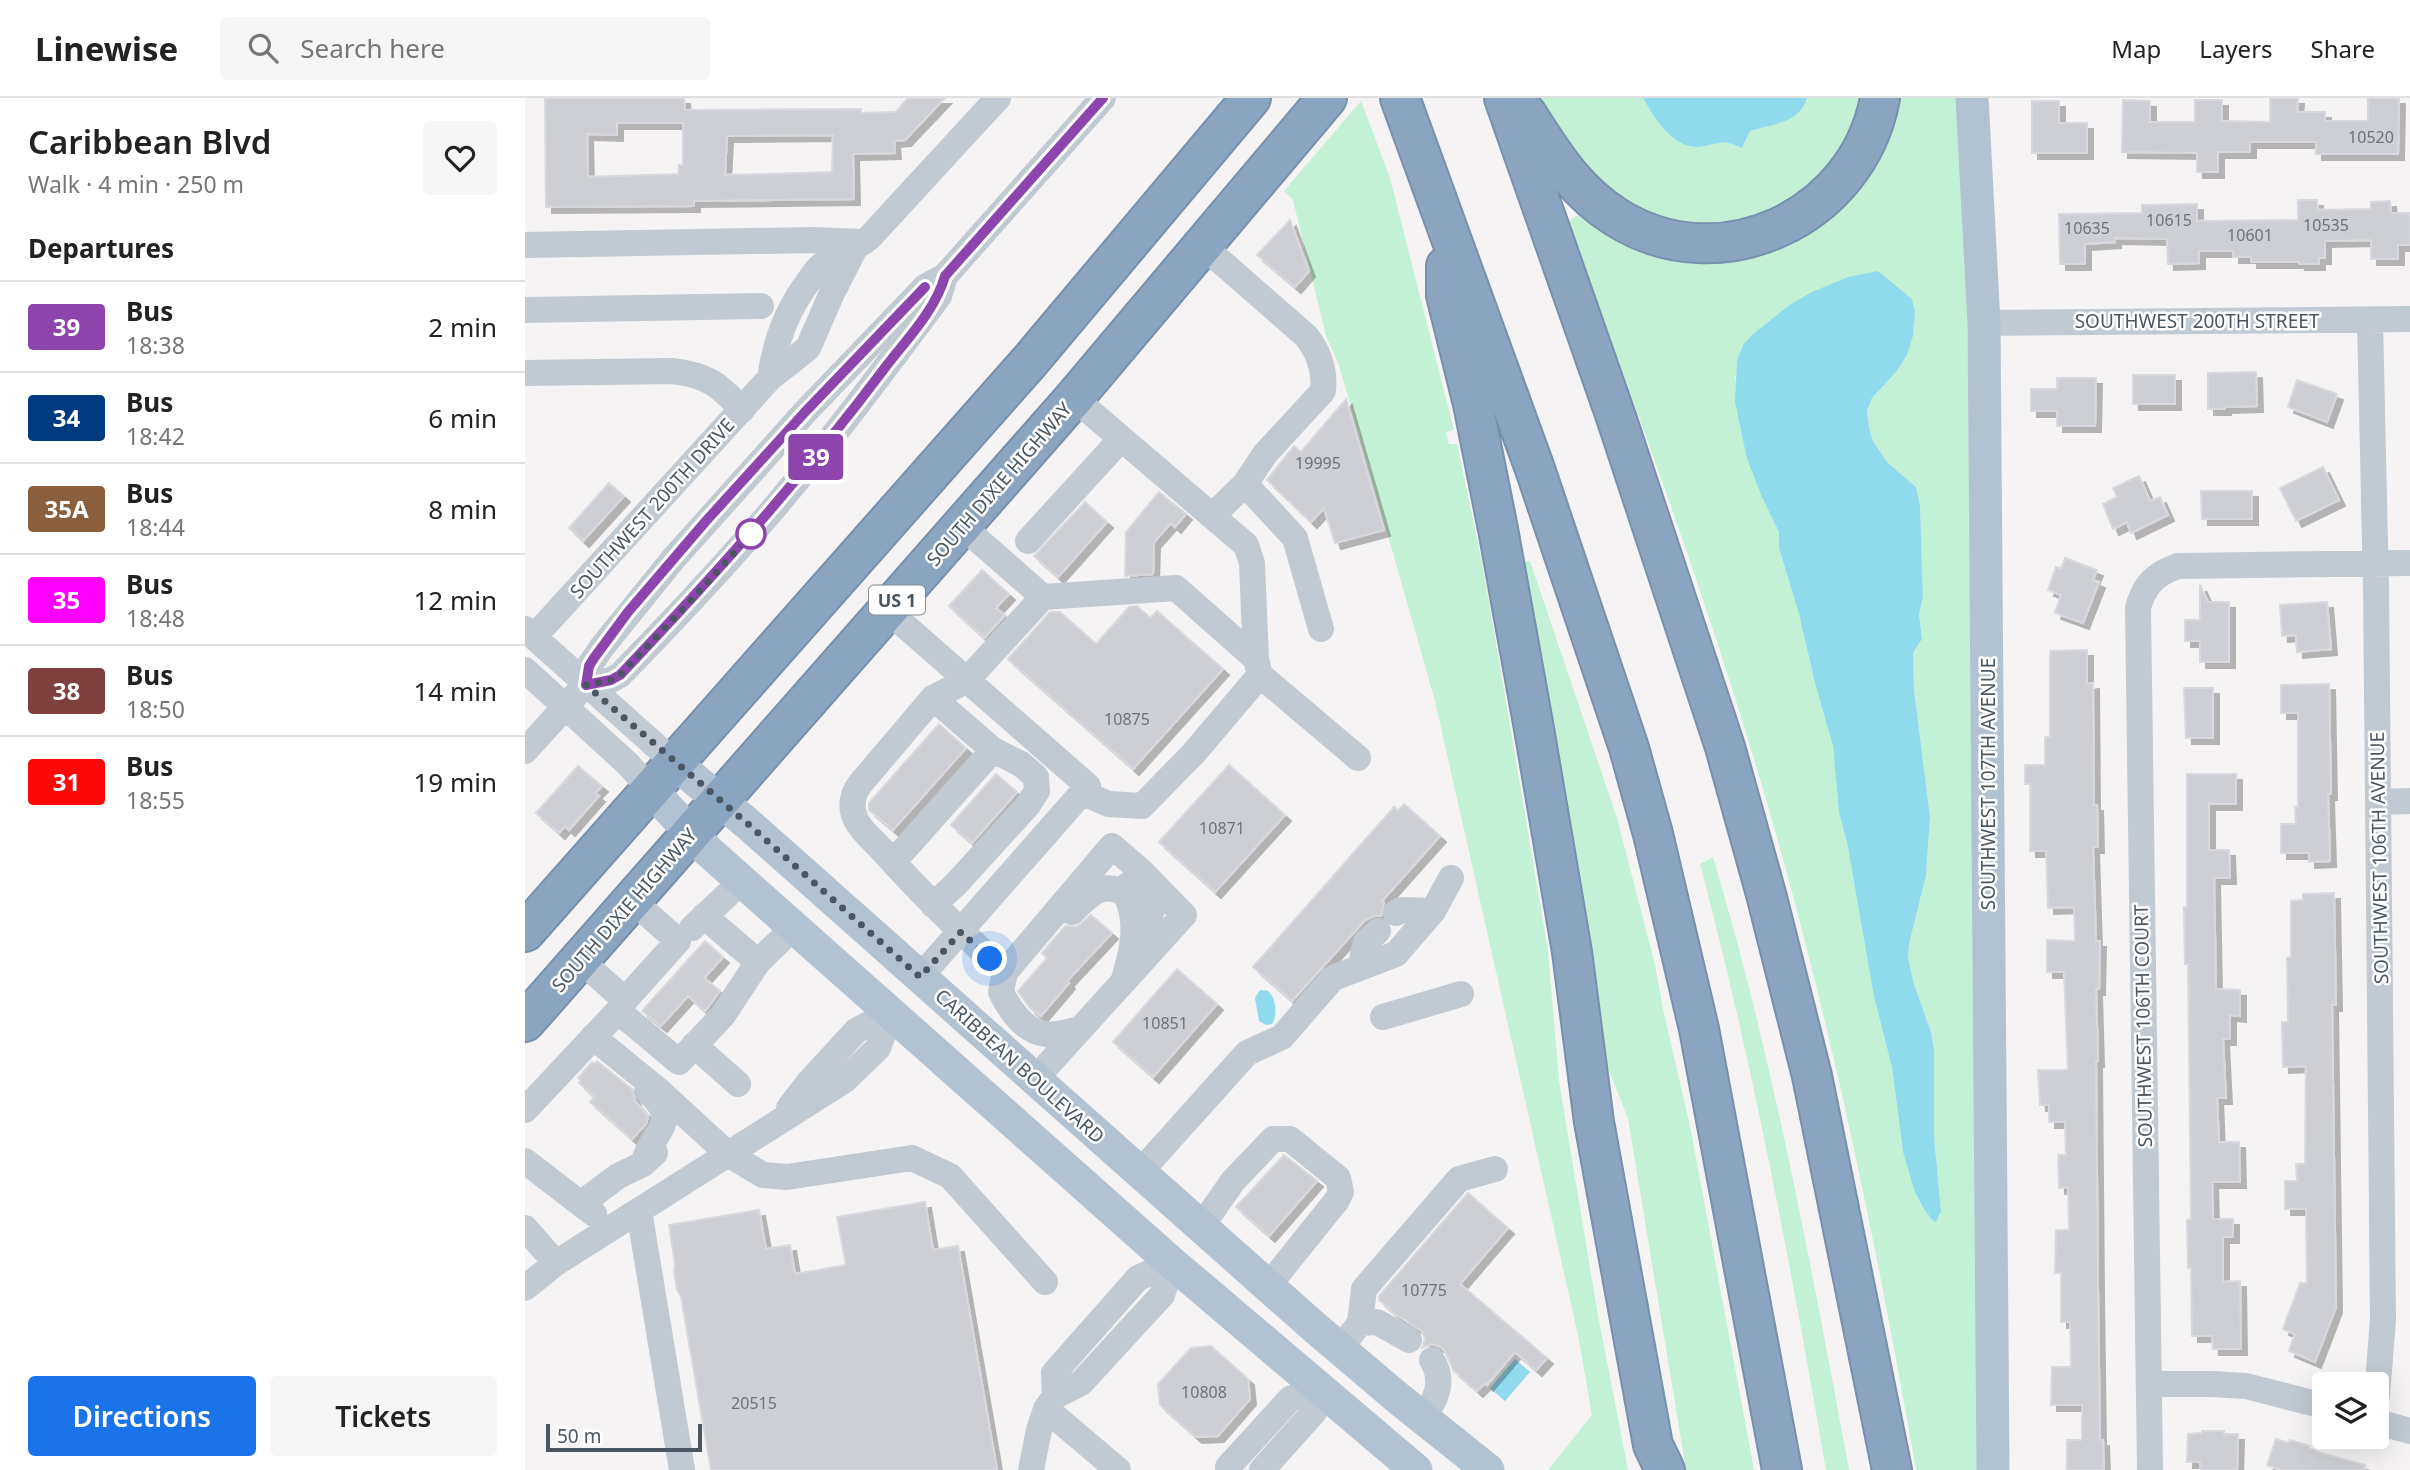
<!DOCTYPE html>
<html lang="en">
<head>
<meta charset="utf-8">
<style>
  body { margin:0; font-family:"Noto Sans",sans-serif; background:#f6f6f6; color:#222; height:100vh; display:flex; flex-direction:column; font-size:26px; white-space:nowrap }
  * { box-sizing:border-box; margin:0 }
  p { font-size:23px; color:#767676 }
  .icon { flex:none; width:38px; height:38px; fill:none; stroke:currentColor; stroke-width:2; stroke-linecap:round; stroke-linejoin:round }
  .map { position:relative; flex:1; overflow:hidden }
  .panel { display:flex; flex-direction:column; background:#fff; width:525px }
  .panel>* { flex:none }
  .badge { padding:0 14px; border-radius:5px; font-size:24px; line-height:46px }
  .buttons { position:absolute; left:1787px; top:1274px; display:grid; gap:14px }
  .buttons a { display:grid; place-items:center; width:77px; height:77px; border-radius:7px; background:#fff; box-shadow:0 7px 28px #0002; font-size:35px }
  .scale { position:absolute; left:21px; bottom:18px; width:156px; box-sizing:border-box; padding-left:7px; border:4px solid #4a5661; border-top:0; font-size:19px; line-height:24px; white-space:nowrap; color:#4a5661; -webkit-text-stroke:5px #fff; paint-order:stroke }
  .you { position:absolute; width:35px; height:35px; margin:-18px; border:5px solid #fff; border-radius:50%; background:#1a73e8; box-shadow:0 0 0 10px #1a73e833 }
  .map>.badge { position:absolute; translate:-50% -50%; box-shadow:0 0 0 4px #fff }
  h2 { padding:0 28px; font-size:26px; line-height:63px }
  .round { display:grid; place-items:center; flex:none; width:74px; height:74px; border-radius:7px; background:#f6f6f6 }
  .headline { display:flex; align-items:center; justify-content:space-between; height:119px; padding:0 28px }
  h1 { font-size:33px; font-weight:600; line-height:52px }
  .action { display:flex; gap:14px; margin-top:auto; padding:14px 28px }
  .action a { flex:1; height:80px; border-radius:7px; background:#1a73e8; color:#fff; font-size:28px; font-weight:600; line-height:80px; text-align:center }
  .action a+a { background:#f6f6f6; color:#222 }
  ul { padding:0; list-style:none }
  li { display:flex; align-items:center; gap:21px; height:91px; padding:0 28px; border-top:2px solid #e0e0e0 }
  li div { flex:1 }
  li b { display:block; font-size:26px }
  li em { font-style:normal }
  li .badge { min-width:77px; font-weight:700; text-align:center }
  header { display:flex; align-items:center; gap:42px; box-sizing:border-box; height:98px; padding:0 35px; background:#fff; border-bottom:2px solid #e0e0e0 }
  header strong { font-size:33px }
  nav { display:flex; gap:38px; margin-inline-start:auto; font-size:24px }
  .search { width:490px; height:63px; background:#f6f6f6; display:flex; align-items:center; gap:18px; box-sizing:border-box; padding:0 24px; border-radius:7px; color:#767676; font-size:26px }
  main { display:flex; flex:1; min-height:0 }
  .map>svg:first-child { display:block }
</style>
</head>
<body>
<header>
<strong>Linewise</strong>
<div class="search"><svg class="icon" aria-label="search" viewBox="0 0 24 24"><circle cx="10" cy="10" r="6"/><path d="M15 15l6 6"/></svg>Search here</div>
<nav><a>Map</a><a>Layers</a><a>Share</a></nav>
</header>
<main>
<section class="panel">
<div class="headline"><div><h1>Caribbean Blvd</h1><p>Walk · 4 min · 250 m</p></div><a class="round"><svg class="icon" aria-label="heart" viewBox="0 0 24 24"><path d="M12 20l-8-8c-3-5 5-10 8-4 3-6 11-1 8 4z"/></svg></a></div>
<h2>Departures</h2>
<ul>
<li><span class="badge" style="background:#8e44ad;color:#fff">39</span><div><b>Bus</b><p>18:38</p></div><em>2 min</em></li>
<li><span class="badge" style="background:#003b80;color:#fff">34</span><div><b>Bus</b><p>18:42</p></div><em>6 min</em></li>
<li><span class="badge" style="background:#8b5e3c;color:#fff">35A</span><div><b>Bus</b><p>18:44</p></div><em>8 min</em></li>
<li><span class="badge" style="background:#f0f;color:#fff">35</span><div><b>Bus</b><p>18:48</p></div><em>12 min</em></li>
<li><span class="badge" style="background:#804040;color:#fff">38</span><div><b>Bus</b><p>18:50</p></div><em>14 min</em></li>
<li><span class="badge" style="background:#ff0808;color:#fff">31</span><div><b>Bus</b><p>18:55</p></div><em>19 min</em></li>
</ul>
<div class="action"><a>Directions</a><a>Tickets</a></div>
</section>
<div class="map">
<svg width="1885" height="1372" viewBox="0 0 1885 1372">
  <defs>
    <filter id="shadow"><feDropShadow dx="6" dy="6" stdDeviation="0" flood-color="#0004"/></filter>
  </defs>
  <rect width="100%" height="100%" fill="#f5f3f3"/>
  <path fill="#c3f1d5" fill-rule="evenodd" d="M1015,0H1118C1130,22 1150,54 1180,48C1201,44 1196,40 1217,50L1225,33C1248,26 1275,25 1282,0H1340C1331,19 1325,42 1313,58C1299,78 1277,95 1256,106C1169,156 1083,110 1034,32C1028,22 1020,11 1015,0Z
    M1363,0H1440L1455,1372H1391C1360,1196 1326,1021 1281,848C1219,601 1131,362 1042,124L1056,115C1136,191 1274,177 1337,86C1354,63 1364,36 1371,9ZM1323,179L1373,191L1383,197L1389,207L1388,238L1382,257L1372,273L1347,300L1342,313L1344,330L1348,343L1362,364L1391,389L1395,407L1398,499L1394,516L1397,541L1388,555L1389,591L1405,719L1401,777L1384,846L1383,860L1389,886L1406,934L1409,951V1038L1416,1113L1411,1124L1407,1122L1397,1108L1389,1092L1378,1054L1367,969L1349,899L1322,744L1314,715L1308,648L1290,585L1274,516L1254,450V434L1222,361L1210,278L1266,206Z
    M836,3L865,80L929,332L921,334L924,346H932L957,464L977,580L1023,853L1034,983L1072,1212L1103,1372H1023L1067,1317L1053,1237L910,603L839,353L814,268L801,238L768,102L759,93Z
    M1005,463L1092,720L1130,867L1138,911L1166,1033L1229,1372H1161L1103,1020L1082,968L996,465Z
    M1188,759C1248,960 1286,1166 1324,1372H1301C1266,1168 1228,966 1175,766Z"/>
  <path fill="#90daee" d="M1118,0H1282C1275,25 1248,26 1225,33L1217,50C1199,42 1199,44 1180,48C1151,55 1130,22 1118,0Z
    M1353,173L1387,201L1390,213L1388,238L1382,257L1372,273L1347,300L1342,313L1344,330L1348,343L1362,364L1391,389L1395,407L1398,499L1394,516L1397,541L1388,555L1389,591L1405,719L1401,777L1384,846L1383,860L1389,886L1406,934L1409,951V1038L1416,1113L1411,1124L1407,1122L1397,1108L1389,1092L1378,1054L1367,969L1349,899L1322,744L1314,715L1308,648L1290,585L1274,516L1254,450V434L1237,399L1222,361L1210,303L1212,263L1218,247L1228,236L1266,206L1287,194L1323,179Z
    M735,892L743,893C751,900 753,917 747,926L741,927L734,923L730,900Z
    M990,1261L1005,1274L980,1303L965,1290Z"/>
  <path fill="#cdcfd5" stroke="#d7d9de" stroke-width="2" fill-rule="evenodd" filter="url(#shadow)" d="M20,0H159L160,12L336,11V15L371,14L383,0H420L380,42L369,43L370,55L328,56L329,101L169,103V108L21,109ZM92,25H158V67H154L153,76L63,79L62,36L92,37ZM308,37L307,74L200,77L202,38Z
    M1745,0H1773L1772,14H1800V23H1843V0H1874L1873,56H1791V44H1725V54H1693V74H1672V55L1597,54L1598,2L1625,3V24H1670V2H1697V23L1745,24Z
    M1507,3H1534V25H1562V55H1507Z
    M1773,102H1792L1793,112L1846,111V104L1865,103L1866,115H1885V147H1873V161H1846V142L1800,143V160H1794V166H1774V164H1726V159H1708V153H1674V165L1643,166L1642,141L1590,140V144L1560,146V166H1535L1534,116L1617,115V107L1672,106V123L1773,122Z
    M765,122L784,173L770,189L732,157Z
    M1731,274L1732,308L1700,309V311H1683V275Z
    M1608,277H1650V306H1608Z
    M1532,280H1571L1570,328H1532V313H1506V291H1532Z
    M1772,282L1812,296L1802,324L1763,309Z
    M821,301L859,432L810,445L799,410L786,424L742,382L769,348L776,354Z
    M1798,369L1814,402L1771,423L1755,390Z
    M1614,378L1625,403L1635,399L1643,417L1606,435L1602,424L1588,431L1578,406L1592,399L1588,390Z
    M84,385L99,398L58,443L44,430Z
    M1676,393H1727V421H1677Z
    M634,394L661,416L650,429L646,425L629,444L628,476L600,478L601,434Z
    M560,404L582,424L533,479L509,458Z
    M1540,460L1572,472L1568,482L1574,484L1558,525L1530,515L1536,497L1523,492L1531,469L1536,471Z
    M457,472L484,496L471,510L480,517L459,540L424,508Z
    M1675,487L1683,504H1704V564H1675V543H1660V522H1675Z
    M1802,504L1806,551L1772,554L1771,537L1757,538L1755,507Z
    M612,508L625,520L632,513L698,571L608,671L483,561L525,514H535L571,546L604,509Z
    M1562,552V586L1568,585L1569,707H1572L1573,749H1568L1571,843H1575L1574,891H1571L1573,963H1571L1573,1192L1575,1342H1578L1579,1372H1542V1342H1557V1307H1526L1527,1269H1546L1545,1224H1536V1175H1530L1531,1132H1544L1543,1089L1534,1090L1533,1057H1541L1540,1024H1524V1007H1515L1513,972H1543L1539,874H1522V842L1550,843L1549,809L1523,810L1521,753H1505V686H1500V667H1520V639H1525V553Z
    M1804,586L1806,696H1803L1805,763L1784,764V755H1756V726H1771L1770,709H1773V615H1756V587Z
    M1659,590H1688V640H1661Z
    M414,626L441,650L368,732L344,712V705Z
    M704,667L760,717L690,794L634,744Z
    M53,668L77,688L70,695L74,698L44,732L40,728L34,735L11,715Z
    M471,676L492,694L447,745L426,727Z
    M1662,676H1711V706H1684V752H1704L1705,780H1689L1691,891L1715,892V918L1705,917V941H1698L1701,1000H1692L1694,1044H1714L1715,1084H1687L1688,1121H1708V1139H1698V1184L1715,1183L1716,1251H1688L1687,1238H1667L1666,1170H1663L1662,1122L1666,1121L1663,866H1660L1659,809H1662Z
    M879,706L915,738L857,803L859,805L856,818H849L840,822L767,903L728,869L869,709L873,713Z
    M1809,795L1811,907H1807L1811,1209L1790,1264L1764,1253L1770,1236L1758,1231L1775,1185H1782L1781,1111H1760V1083H1772L1771,1066H1780L1781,968L1758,969L1757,924H1763L1762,860L1766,859V803L1778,802V796Z
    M566,817L587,835L542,883L544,885L516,918L514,917L505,910L493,893L522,860L517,855L540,828L552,829Z
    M180,843L198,859L179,880L195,893L180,913L163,898L136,928L117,913Z
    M652,871L692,906L628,979L588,944Z
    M72,963L107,991L110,1003L123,1018L121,1026L107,1041L65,1004L70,999L54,985L56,982L53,980L67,964L70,966Z
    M759,1057L792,1083L744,1138L711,1109Z
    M943,1095L983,1130L935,1186L1022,1260L1011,1272L990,1254L962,1287L960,1285L952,1293L928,1272L921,1255L916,1249L907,1246L897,1250L900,1241L897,1233L870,1216L854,1202V1198Z
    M400,1104L408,1152L433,1148L472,1372H186L156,1199L152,1192L149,1174L150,1166L144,1127L234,1112L241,1151L265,1147L270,1176L321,1167L312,1119Z
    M686,1248L723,1281L725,1301L693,1338L671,1339L635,1307L633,1286L666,1250Z
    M1677,1333H1699V1336H1713L1712,1372H1675V1364H1662L1663,1336L1677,1335Z
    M1751,1341L1764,1345L1765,1342L1785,1348L1784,1350L1799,1356L1840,1367L1839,1372H1757L1742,1367Z"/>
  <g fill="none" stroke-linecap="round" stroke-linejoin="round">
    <defs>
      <path id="highway" d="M875,0L1010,371L1104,650L1128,736L1174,931L1257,1372
        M979,0L1091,319L1200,649L1241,796L1287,978L1367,1372
        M1001,15C1027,55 1049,93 1091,119C1195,185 1333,120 1355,0
        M921,168V197L948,306L973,431L1008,625L1047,854L1069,1024L1128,1347L1140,1372
        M0,834L505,263L726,0
        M0,924L549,300L802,0"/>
    </defs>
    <use href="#highway" stroke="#7690ad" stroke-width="42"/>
    <path stroke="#c1cad2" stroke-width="26" d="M0,147L288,142L338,144
      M678,148L781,238C794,254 800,273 798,293L740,356L720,386
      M420,178L578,0
      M0,212L236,208
      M1845,222L1851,489L1858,1222L1852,1298
      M1459,225L1885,221
      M0,275L147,273C182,277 194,286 217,312
      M245,280C250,244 261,213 283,184C287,179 291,171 297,167C310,155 330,152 344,140L473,0
      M549,300L721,447L727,465L731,561L735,577L668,656L617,708L584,706L557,695
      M687,418L720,386L770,440L796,531
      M437,428L518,499L442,582L408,600L335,686C327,697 325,709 331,722C337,734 351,745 360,755C397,797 438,836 480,874
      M503,443L596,341
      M518,499L651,490L731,561
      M363,513L563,688L395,879
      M0,531L150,665
      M9,539L245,280L283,250L307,195L330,150
      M0,572L103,666L126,692
      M735,577L833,660
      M0,653L60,587L64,568L77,549L149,460L280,314L400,189L420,178L414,198C355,277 295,358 230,432C186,482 141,530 95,577L86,582L60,587
      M1854,704L1885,703
      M368,764L468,652L408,600
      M603,787L617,794L627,812L621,833L609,849
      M408,807L430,787L503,707L512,693L511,679L496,666L468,652
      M547,814C562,799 578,781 600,796C615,822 607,854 599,881
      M871,815L876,812L908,813
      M179,818L233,864L269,829
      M167,830L217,783
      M55,862L100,902
      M835,870L841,844L853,833
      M93,913L154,964L198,917L233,864
      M858,919L936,896
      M68,939L132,991L203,1056L238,1077L262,1079L387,1060L425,1078L520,1184
      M169,947L213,986
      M510,981L659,817L616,773L587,748L480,874L476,894C484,911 499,933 520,936C531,938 543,934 554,931
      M264,1010L283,985L331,933L366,914
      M0,1012L93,913L100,902L153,843L108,803
      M0,1063L69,1116
      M118,1066C125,1034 159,1025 122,993
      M615,1074L722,955L757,939L808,880L871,856L908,813L926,780
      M57,1105L93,1078L118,1066L130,1055
      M114,1113L157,1372
      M676,1129L708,1083L748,1041H765L813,1080L816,1094L812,1102L743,1188
      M0,1130L31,1165
      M0,1190L31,1165L320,982L353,950L366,914
      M835,1225L839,1191L934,1081L970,1071
      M824,1239L835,1225L852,1224L884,1242
      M1624,1286H1687L1721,1288L1799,1308
      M530,1298L529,1275L613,1180L647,1165
      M521,1311L593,1372
      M897,1320C911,1303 920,1283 907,1262
      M1852,1324L1885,1333
      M506,1372L514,1332L521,1311L530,1298L556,1285L637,1197L647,1165
      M703,1372V1369L765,1301L795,1288
      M737,1372L789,1314L795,1288
      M1625,1372L1613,510C1619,487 1630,476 1653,468L1885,465"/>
    <path stroke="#b3c2d1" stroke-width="33" d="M1447,0L1459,225L1468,1372
      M150,665L223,726L788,1228L874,1301L963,1372
      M126,692L183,753L246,809L647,1165L891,1372"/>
    <use href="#highway" stroke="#8ba5c1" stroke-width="38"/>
  </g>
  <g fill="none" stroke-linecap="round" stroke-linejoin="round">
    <defs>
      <path id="line" d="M400,189L280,314L181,423L103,514L69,560L64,568L61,587L86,582L95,577C188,479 278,379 359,271C381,242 410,213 420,178L578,0"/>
    </defs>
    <use href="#line" stroke="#fff" stroke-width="16"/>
    <use href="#line" stroke="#8e44ad" stroke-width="10"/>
    <path stroke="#4a5661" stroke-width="7" stroke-dasharray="0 12.6" d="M226,436L230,432L159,510L95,577L86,582L61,587L223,726L395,879L436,834L465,861"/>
  </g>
  <circle fill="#fff" stroke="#8e44ad" stroke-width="3.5" cx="226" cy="436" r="14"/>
  <g text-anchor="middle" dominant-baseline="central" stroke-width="5" stroke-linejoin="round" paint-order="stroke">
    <g font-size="16" fill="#6b747e">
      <text x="1846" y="39">10520</text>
      <text x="1644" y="122">10615</text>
      <text x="1801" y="127">10535</text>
      <text x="1562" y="130">10635</text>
      <text x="1725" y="137">10601</text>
      <text x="793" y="365">19995</text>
      <text x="602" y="621">10875</text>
      <text x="697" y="730">10871</text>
      <text x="640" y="925">10851</text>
      <text x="899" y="1192">10775</text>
      <text x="679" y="1294">10808</text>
      <text x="229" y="1305">20515</text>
    </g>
    <rect fill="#fff" stroke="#808990" stroke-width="2" x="344" y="487.5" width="56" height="29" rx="5"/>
    <g font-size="18" font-weight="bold" fill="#4a5661">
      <text x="372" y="502">US 1</text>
    </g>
    <g font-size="19" fill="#4a5661" stroke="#fff">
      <text x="1672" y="223">SOUTHWEST 200TH STREET</text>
      <text transform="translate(474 386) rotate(-49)">SOUTH DIXIE HIGHWAY</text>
      <text transform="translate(127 410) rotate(-48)">SOUTHWEST 200TH DRIVE</text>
      <text transform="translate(1463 686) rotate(-90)">SOUTHWEST 107TH AVENUE</text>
      <text transform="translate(1854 760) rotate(-91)">SOUTHWEST 106TH AVENUE</text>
      <text transform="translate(99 812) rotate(-49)">SOUTH DIXIE HIGHWAY</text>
      <text transform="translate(1618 928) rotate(-91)">SOUTHWEST 106TH COURT</text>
      <text transform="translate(495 968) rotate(42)">CARIBBEAN BOULEVARD</text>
    </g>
  </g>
</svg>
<div class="buttons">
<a><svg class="icon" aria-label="layers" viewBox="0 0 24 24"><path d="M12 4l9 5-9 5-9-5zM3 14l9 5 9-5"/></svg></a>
</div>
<div class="scale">50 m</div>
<div class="you" style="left:465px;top:861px"></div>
<b class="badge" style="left:291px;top:359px;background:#8e44ad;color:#fff">39</b>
</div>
</main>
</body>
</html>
